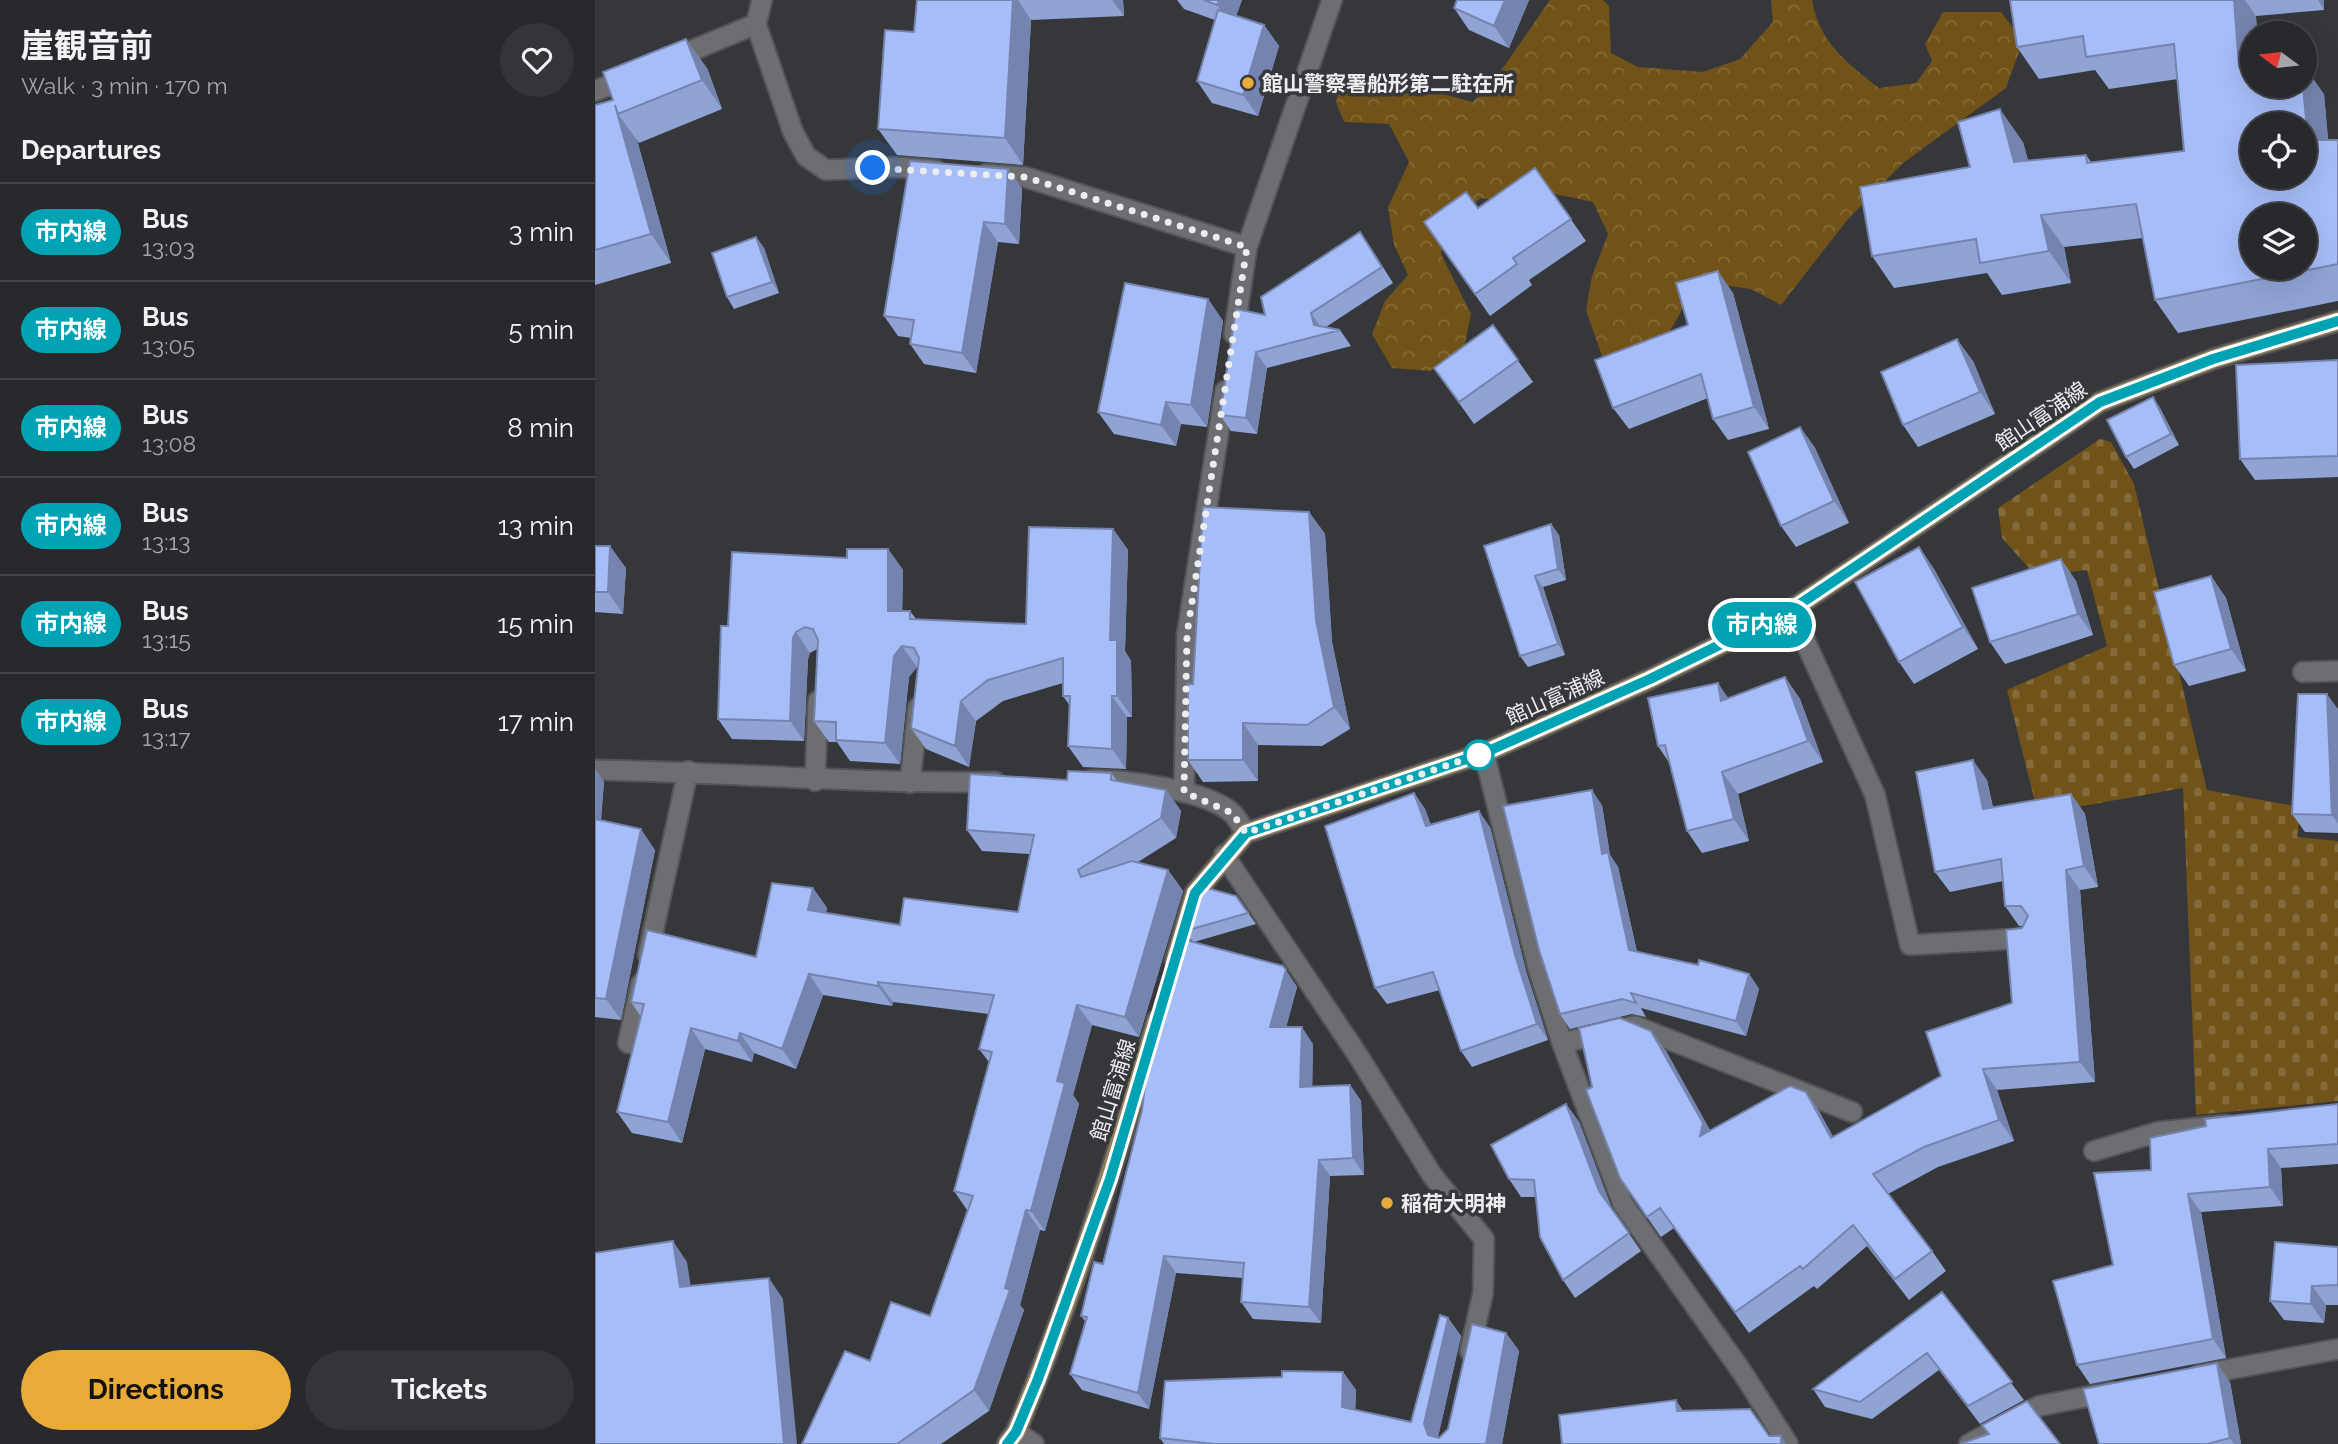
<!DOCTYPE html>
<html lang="en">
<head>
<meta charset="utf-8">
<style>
  body { margin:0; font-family:Raleway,"Noto Sans JP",sans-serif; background:#343538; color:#f1f3f6; height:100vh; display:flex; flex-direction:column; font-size:26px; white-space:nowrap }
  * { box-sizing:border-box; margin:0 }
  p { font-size:23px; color:#a5a6a9 }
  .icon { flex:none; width:38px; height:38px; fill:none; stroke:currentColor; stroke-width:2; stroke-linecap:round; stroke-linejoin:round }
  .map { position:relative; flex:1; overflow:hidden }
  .details { display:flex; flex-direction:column; background:#28292c; width:595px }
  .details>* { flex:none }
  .badge { padding:0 14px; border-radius:23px; font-size:24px; line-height:46px }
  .needle { width:46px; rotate:285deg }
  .buttons { position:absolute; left:1645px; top:21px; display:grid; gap:14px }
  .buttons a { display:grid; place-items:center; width:77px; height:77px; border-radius:50%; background:#28292c; box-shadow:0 7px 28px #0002,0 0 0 2px #444548; font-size:35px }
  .you { position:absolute; width:35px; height:35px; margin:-18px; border:5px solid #fff; border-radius:50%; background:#1a73e8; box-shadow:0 0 0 10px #1a73e833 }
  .map>.badge { position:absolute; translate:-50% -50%; box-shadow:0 0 0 4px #fff }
  h2 { padding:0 21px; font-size:26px; line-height:63px }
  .round { display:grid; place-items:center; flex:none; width:74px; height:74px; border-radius:37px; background:#343538 }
  .headline { display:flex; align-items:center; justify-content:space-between; height:119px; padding:0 21px }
  h1 { font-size:33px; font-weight:700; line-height:52px }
  .primary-button { display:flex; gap:14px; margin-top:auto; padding:14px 21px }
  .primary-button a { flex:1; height:80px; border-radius:42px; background:#e9ab37; color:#111; font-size:28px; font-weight:700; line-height:80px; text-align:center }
  .primary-button a+a { background:#343538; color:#f1f3f6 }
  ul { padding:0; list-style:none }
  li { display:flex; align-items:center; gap:21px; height:98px; padding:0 21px; border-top:2px solid #444548 }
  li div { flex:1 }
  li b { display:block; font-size:26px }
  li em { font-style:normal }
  li .badge { min-width:77px; font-weight:700; text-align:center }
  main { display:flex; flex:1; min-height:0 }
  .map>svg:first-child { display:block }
</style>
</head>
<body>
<main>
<section class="details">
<div class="headline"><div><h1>崖観音前</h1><p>Walk · 3 min · 170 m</p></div><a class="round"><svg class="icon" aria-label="heart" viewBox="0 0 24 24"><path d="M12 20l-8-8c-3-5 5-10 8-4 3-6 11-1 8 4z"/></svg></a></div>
<h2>Departures</h2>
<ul>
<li><span class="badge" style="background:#00a3b4;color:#fff">市内線</span><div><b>Bus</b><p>13:03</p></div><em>3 min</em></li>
<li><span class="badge" style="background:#00a3b4;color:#fff">市内線</span><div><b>Bus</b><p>13:05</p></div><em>5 min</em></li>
<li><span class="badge" style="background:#00a3b4;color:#fff">市内線</span><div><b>Bus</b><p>13:08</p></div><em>8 min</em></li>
<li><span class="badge" style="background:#00a3b4;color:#fff">市内線</span><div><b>Bus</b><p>13:13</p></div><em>13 min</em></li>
<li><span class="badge" style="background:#00a3b4;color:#fff">市内線</span><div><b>Bus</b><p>13:15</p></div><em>15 min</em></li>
<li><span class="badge" style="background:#00a3b4;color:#fff">市内線</span><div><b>Bus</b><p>13:17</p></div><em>17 min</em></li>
</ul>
<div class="primary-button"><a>Directions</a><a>Tickets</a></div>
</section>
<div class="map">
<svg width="1743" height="1444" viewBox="0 0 1743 1444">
  <defs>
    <pattern id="forest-crowns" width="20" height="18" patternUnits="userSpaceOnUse" patternTransform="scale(1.75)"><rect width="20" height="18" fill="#715218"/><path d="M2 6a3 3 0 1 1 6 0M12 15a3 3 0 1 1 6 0" fill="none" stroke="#856b3a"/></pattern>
    <pattern id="cemetery-stones" width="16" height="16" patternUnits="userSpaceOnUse" patternTransform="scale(1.75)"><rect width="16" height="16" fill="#715218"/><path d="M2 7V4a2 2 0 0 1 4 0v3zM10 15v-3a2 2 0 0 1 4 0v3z" fill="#856b3a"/></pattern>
  </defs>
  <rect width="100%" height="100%" fill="#36373a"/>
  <path fill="url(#forest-crowns)" d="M955,0H1008L1014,6L1016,53L1043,67L1108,72L1145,59L1178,22L1176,0H1217C1224,42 1252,63 1284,88L1321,83L1337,61L1330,44L1348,12H1406L1428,41L1411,88L1308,163L1253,219L1186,305L1156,289L1099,281C1073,342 1074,346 1007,356L991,310L997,276L1013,234L998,202L946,191L913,202L886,198L851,224L846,254L876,314L868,353L835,371L797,368L777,334L790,301L813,275L799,245L793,207L814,162L794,124L749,122L741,102L747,77L781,76L878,102L910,65Z"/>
  <path fill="url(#cemetery-stones)" d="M1505,439L1516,442L1539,484L1612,790L1706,807L1702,837L1743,841V1101L1601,1115L1588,788L1443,814L1412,690L1512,646L1492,570L1441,576L1407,538L1403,508Z"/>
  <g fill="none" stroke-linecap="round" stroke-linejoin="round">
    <defs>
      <path id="service" d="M74,60L161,24L198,132L211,156L231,170L301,167L340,170
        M0,91L37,76
        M391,174L430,177L652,247
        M1196,610L1280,795L1315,945L1435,938
        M629,855L764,1057L837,1175L889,1239L888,1293L875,1351
        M53,955L93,771
        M33,1043L46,984"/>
      <path id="minor" d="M161,24L167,0
        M639,334L652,247L737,0
        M1708,672L1743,671
        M889,753L943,968L967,1043L1028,1204L1147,1372L1193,1444
        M0,770C134,772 266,784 400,782
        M497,780C529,779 617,791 639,815C643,820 647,827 651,833
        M220,781L223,701
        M315,783L323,708
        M589,792L592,634L630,391
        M967,1043L1040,1026L1257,1112
        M1499,1151L1563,1132L1631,1125
        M1604,1375L1743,1349
        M421,1432L439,1444
        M1374,1444L1444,1406L1516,1392"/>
      <path id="secondary" d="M580,961L600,893L651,833L889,753L1055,679L1196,610L1505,402L1618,359L1743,321
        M412,1444L421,1432C477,1298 521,1160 562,1020"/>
    </defs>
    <use href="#service" stroke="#535457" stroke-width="23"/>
    <use href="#minor" stroke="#535457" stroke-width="23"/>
    <use href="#secondary" stroke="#535457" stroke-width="23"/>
    <use href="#service" stroke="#6d6e72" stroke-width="19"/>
    <use href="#minor" stroke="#6d6e72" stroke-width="19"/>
    <use href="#secondary" stroke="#927e58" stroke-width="19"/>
  </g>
  <path fill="#90a3d5" d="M322,0H528L529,16L436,20L428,165L302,155L283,129L319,32Z
    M582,0H647L641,16L669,25L684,46L663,116L617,103L602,81L620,20L589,9Z
    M862,0H934L914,48L874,30L859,8Z
    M1415,0H1729V10L1661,16L1662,33H1657V86L1729,94L1733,140H1743V301L1583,333L1560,300L1548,238L1469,247L1476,283L1407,295L1392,273L1299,288L1277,256L1375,167L1428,142L1433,161L1491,155L1496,162L1589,151L1583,79L1514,89L1500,70L1444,79L1422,47Z
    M112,68L127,109L44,143L42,140L76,263L0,285V105Z
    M940,168L991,241L934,280L937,285L895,316L829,222L883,208Z
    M413,169L427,189L424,244L403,242L381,373L329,364L315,344L316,338L303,336L289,316Z
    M161,237L169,248L184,293L139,309L132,297Z
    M776,248L798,283L731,327L745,330L756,346L672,368L662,434L636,431L625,415L670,315Z
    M1138,293L1174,429L1133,440L1118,419L1113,398L1034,429L1018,408Z
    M613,299L628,321L612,427L586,424L581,446L519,434L503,412Z
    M898,325L938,382L879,424L839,368Z
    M1743,360V477L1660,480L1645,459Z
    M1378,361L1400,414L1323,447L1308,425Z
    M1558,397L1565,408L1584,445L1539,469L1531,457Z
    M1205,427L1220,448L1254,523L1201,547L1186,526Z
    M714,512L730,534L737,642L755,729L727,746L663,745V781L608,782L593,760L598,684Z
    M956,524L964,535L971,580L948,587L970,655L933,667L925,656L889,546Z
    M518,529L533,550L530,651L536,661L537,717H532L531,769L488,767L473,746L475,706L468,696V683L408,701L381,721L374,767L331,749L316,728L323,667H322L314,677L305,764L255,761L242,742H234L219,721L222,649L215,653L213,659L209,741L137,739L123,719L133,626L252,558L293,549L308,570L307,611H315L321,619L431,624Z
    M0,546L31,568L28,614L0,612Z
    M1324,547L1339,569L1383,649L1319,684L1304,662Z
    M1466,559L1481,581L1498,635L1410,664L1395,642Z
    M1616,576L1631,598L1651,671L1594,686L1579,665Z
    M1190,677L1205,699L1228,762L1143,794L1154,841L1107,853L1092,831L1075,764L1063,746L1134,699Z
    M1743,709V833L1710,832L1697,814Z
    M0,769L9,782L6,820L60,850L26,1020L0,1017Z
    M516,773L522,781L571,790L586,811L581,838L543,862L573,870L588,891L544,1037L497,1025L478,1095L484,1104L450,1231L445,1230L425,1305L429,1310L394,1411L346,1444H207L275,1361L335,1316L372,1210L359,1191L394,1062L384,1049L394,1014L298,1002L297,1006L228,995L201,1069L159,1053L157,1062L110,1049L87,1143L37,1133L22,1112L46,1017L36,1002L161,957L218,888L232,908L231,913L305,925L423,912L435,854L387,851L372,830L472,780Z
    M1392,780L1398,807L1476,794L1490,814L1503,887L1485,890L1500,1082L1402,1090L1419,1141L1343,1167L1293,1194L1337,1251L1351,1271L1314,1300L1272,1246L1222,1289L1219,1286L1154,1333L1079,1228L1066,1237L1025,1178L997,1087L1071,1051L1115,1131L1211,1092L1225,1113L1238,1137L1346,1076L1417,1003L1428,926H1424L1410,906L1408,881L1355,892L1340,872Z
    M819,793L830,809L836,825L895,827L931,971L953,1040L877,1067L866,1051L845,990L792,1004L780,988Z
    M1007,805L1015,855L1023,867L1042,952L1103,965L1154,974L1164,989L1151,1036L1046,1008L1051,1017L1037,1014L975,1029L965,1014Z
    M641,896L661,924L599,942L688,966L702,987L691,1027L718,1044L717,1087L755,1085L766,1101L769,1175L735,1176L726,1323L658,1319L646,1302L648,1278L581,1273L554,1409L487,1390L475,1374L490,1321L486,1316L508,1264L598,942L590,931Z
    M971,1104L984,1122L1017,1209L1046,1251L980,1298L968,1280L941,1197H926L914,1179Z
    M1743,1104V1164L1686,1168L1688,1206L1606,1212L1631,1358L1495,1384L1482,1365L1518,1265L1556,1170Z
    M1743,1247V1305H1731L1729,1323L1689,1320L1675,1301Z
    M1347,1292L1429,1400L1385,1424L1344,1370L1277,1419L1230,1407L1218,1389Z
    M853,1318L866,1336L843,1437L844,1438L853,1429L911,1333L924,1351L907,1444H569L565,1438L687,1377L748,1372L761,1390L760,1410L816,1422Z
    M1635,1382L1646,1444H1504Z"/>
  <path fill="#7584ae" d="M418,0H423L436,20L428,165L410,138Z
    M517,0H528L529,16Z
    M624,0H647L637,27L622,5Z
    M910,0H934L914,48L899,26Z
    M1639,0H1650L1661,16L1662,33H1657V86L1644,67Z
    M1723,0H1729V10Z
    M669,25L684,46L663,116L648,95Z
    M91,39L112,68L127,109L107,80Z
    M1710,67L1729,94L1736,172L1713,140L1708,86H1710Z
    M20,105L23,114L42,140L76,263L56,234Z
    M1405,109L1428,142L1442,194L1419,162Z
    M413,169L427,189L424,244L410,224Z
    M1446,215L1469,247L1476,283L1454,251Z
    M389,222L403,242L381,373L367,353Z
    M161,237L169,248L184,293L177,282Z
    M1123,271L1138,293L1174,429L1159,407Z
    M613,299L628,321L612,427L596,405Z
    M716,313L727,329L719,325Z
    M1362,339L1378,361L1400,414L1385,392Z
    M661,352L672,368L662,434L651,418Z
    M1558,397L1565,408L1584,445L1576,434Z
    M571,402L586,424L581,446L566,425Z
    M1205,427L1220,448L1254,523L1239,501Z
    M714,512L730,534L737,642L755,729L739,707L721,620Z
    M956,524L964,535L971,580L963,569Z
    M518,529L533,550L530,651L536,661L537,717L522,696L515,640Z
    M15,546L31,568L28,614L13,592Z
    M1324,547L1339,569L1383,649L1368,627Z
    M293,549L308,570L307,631L293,611Z
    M1466,559L1481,581L1498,635L1483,614Z
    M940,576L948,587L970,655L963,644Z
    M1616,576L1631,598L1651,671L1636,649Z
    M201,632L215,653L213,659L209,741L195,721L198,638Z
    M307,646L322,667L314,677L305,764L290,743L299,656Z
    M1190,677L1205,699L1228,762L1213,741Z
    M1123,683L1138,705L1126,701Z
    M1732,694L1743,709V824L1737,815Z
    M517,696L532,717L531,769L517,749Z
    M366,701L381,721L374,767L360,746Z
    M648,723L663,745V781L648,760Z
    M1378,760L1392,780L1402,829L1388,809Z
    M0,769L9,782L4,837L0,831Z
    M1127,772L1143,794L1154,841L1139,819Z
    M571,790L586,811L581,838L566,818Z
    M997,790L1007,805L1015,855L1023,867L1045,965L1034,950L1007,854Z
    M819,793L830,809L842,842L831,826Z
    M1476,794L1490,814L1503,887L1489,866Z
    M884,811L895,827L931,971L953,1040L942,1024L920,955Z
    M46,829L60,850L26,1020L11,999Z
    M573,870L588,891L544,1037L530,1017Z
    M1471,870L1485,890L1500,1082L1485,1062Z
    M218,888L232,908L227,930L213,910Z
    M691,970L702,987L687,1043L675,1027Z
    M214,974L228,995L201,1069L187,1049Z
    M1154,974L1164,989L1151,1036L1141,1021Z
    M283,982L298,1002L297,1006L283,986Z
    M482,1005L497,1025L478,1095L484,1104L450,1231L436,1211L462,1081Z
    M707,1027L718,1044L717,1104L705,1087Z
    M96,1028L110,1049L87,1143L73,1122Z
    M1056,1031L1071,1051L1123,1144L1105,1136Z
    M145,1033L159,1053L157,1062L143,1041Z
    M1388,1069L1402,1090L1419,1141L1404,1120Z
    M755,1085L766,1101L769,1175L758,1158Z
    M1211,1092L1225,1113L1250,1158L1236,1138Z
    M971,1104L984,1122L1017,1209L1004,1191Z
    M1673,1149L1686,1168L1688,1206L1675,1187Z
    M724,1160L735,1176L726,1323L714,1307Z
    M1593,1194L1606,1212L1631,1358L1618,1339Z
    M431,1210L445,1230L425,1305L429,1310L394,1411L379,1390L410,1288Z
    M78,1241L92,1262L99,1307L85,1287Z
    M569,1256L581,1273L554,1409L543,1393Z
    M174,1278L188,1299L202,1444H189Z
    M1717,1286L1731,1305L1729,1323L1716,1304Z
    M853,1318L866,1336L842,1442L833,1435L829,1424Z
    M911,1333L924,1351L907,1444H891Z
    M1622,1363L1635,1382L1646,1444H1639L1635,1438Z
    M748,1372L761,1390L760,1425L747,1407Z
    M1081,1400L1093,1418L1082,1411Z
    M1186,1436L1191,1444H1186Z"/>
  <path fill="#a7bdf8" stroke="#7584ae" stroke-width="2" fill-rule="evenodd" d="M322,0H418L410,138L283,129L290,30L319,32Z
    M609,0H624L622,5Z
    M862,0H910L899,26L859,8Z
    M1415,0H1639L1644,67L1657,66V86H1708L1713,140H1743V264L1560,300L1541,204L1446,215L1454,251L1385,263L1381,239L1277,256L1265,187L1375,167L1363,122L1405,109L1419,162L1491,155L1492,163L1589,151L1579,44L1491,57L1488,36L1422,47ZM1657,124H1710V177H1657ZM1657,215H1710V268H1657Z
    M623,10L669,25L648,95L602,81Z
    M91,39L107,80L23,114L20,105L56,234L0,250V105L18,100L8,72Z
    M315,161L413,169L410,224L389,222L367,353L315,344L319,320L289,316Z
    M940,168L976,219L918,258L922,264L880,294L829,222L871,192L883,208Z
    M765,232L787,267L716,313L719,325L745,330L661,352L651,418L625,415L641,309L670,315L666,297Z
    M161,237L177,282L132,297L117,253Z
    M1123,271L1159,407L1118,419L1106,374L1018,408L1000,360L1093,325L1081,283Z
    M530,283L613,299L596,405L571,402L566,425L503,412Z
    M898,325L923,360L864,402L839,368Z
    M1362,339L1385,392L1308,425L1286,372Z
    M1743,360V456L1645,459L1641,365Z
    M1558,397L1576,434L1531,457L1512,420Z
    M1205,427L1239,501L1186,526L1153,452Z
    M608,507L714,512L721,620L739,707L712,725L648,723V760H593V684H598Z
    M956,524L963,569L940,576L963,644L925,656L889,546Z
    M434,527L518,529L515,640H522V696H517V749L473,746L475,696H468V658L393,680L366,701L360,746L316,728L324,658L319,648L307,646L299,656L290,743L241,740V722L219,721L223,640L218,629L210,627L201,632L198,638L195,721L123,719L126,626H133L137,552L252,558V549H293V611H315V619L431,624Z
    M0,546H15L13,592H0Z
    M1324,547L1368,627L1304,662L1260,582Z
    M1466,559L1483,614L1395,642L1377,588Z
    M1616,576L1636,649L1579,665L1559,592Z
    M1190,677L1213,741L1127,772L1139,819L1092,831L1070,745L1063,746L1053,698L1123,683L1126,701Z
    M1703,694H1732L1737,815L1697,814Z
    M1378,760L1388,809L1476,794L1489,866L1471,870L1485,1062L1388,1069L1404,1120L1329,1147L1278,1174L1337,1251L1300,1279L1258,1225L1208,1269L1205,1266L1140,1312L1065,1208L1052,1217L1025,1178L991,1090L997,1087L984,1028L1025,1018L1056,1031L1108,1123L1105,1136L1195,1086L1211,1092L1236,1138L1346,1076L1331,1032L1417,1003L1411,930L1427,928L1433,916L1426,906H1410L1406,859L1340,872L1321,772Z
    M473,771L516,773V780L571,790L566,818L483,870L486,877L537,861L573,870L530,1017L482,1005L462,1081L470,1083L436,1211L431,1210L410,1288L415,1290L379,1390L302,1444H207L250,1351L275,1361L296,1302L335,1316L378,1196L359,1191L397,1052L384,1049L399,995L283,982V986L214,974L187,1049L145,1033L143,1041L96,1028L73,1122L22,1112L49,1004L36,1002L52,930L161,957L177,883L218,888L213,910L305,925L309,898L423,912L439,835L372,830L375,774L472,780Z
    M997,790L1007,854L1013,852L1034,950L1103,965L1104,960L1154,974L1141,1021L1036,993L1041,1003L1027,999L965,1014L944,950L908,806Z
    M819,793L831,826L884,811L920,955L942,1024L866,1051L838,972L780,988L730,826Z
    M0,819L46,829L11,999L0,998Z
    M605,886L641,896L653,913L590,931Z
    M583,938L688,966L691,970L675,1027H707L705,1087L755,1085L758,1158L724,1160L714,1307L646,1302L649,1263L569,1256L543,1393L475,1374L492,1317L486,1316L499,1262L508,1264L547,1110L557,1027Z
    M971,1104L1004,1191L1034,1233L968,1280L945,1237L939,1180L914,1179L896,1145Z
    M1743,1104V1144L1673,1149L1675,1187L1593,1194L1618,1339L1482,1365L1458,1281L1518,1265L1499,1173L1556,1170L1555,1138L1611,1126L1610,1119Z
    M78,1241L85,1287L174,1278L189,1444H0V1253Z
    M1680,1242L1743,1247V1285L1717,1286L1716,1304L1675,1301Z
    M1347,1292L1417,1382L1373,1406L1332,1353L1265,1402L1218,1389Z
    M845,1315L853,1318L829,1424L833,1435L844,1438L853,1429L877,1324L911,1333L891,1444H619L565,1438L570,1381L687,1377V1371L748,1372L747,1407L816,1422Z
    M1622,1363L1635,1438L1612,1444H1504L1488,1389Z
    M1081,1400L1082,1411L1155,1409L1174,1436H1186V1444H967L964,1415Z
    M1432,1401L1465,1444H1365L1394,1434L1387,1425Z"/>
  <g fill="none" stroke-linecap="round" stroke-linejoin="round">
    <defs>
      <path id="line" d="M412,1444L421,1432L443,1379L515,1179L600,893L651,833L889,753L1055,679L1196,610L1505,402L1618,359L1743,321"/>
    </defs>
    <use href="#line" stroke="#fff" stroke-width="16"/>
    <use href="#line" stroke="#00a3b4" stroke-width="10"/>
    <path stroke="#ecedef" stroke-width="7" stroke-dasharray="0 12.6" d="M278,168L430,177L652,247L592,634L589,792L637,813L651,833L889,753L884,755"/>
  </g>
  <g fill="#e9ab37" stroke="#36373a" stroke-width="2.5">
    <circle cx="653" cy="83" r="7"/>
    <circle cx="792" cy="1203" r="7"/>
  </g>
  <circle fill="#fff" stroke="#00a3b4" stroke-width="3.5" cx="884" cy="755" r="14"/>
  <g text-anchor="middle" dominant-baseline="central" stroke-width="7" stroke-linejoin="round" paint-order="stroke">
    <g font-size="21" font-weight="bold" fill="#ecedef" stroke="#36373a" text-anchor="start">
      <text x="667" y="83">館山警察署船形第二駐在所</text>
      <text x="806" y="1203">稲荷大明神</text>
    </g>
    <g font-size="21" fill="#ecedef" stroke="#36373a">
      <text transform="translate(1446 416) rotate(-34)">館山富浦線</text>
      <text transform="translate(960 697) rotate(-24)">館山富浦線</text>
      <text transform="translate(518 1090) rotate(-73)">館山富浦線</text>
    </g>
  </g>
</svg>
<div class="buttons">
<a><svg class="needle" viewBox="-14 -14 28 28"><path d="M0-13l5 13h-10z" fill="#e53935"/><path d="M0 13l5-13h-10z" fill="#a5a6a9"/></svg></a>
<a><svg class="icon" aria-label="locate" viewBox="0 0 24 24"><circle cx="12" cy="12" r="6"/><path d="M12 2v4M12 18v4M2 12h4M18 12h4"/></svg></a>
<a><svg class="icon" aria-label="layers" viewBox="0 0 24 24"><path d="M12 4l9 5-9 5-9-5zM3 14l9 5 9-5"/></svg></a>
</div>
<div class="you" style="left:278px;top:168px"></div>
<b class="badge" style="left:1167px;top:625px;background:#00a3b4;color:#fff">市内線</b>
</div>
</main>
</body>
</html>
